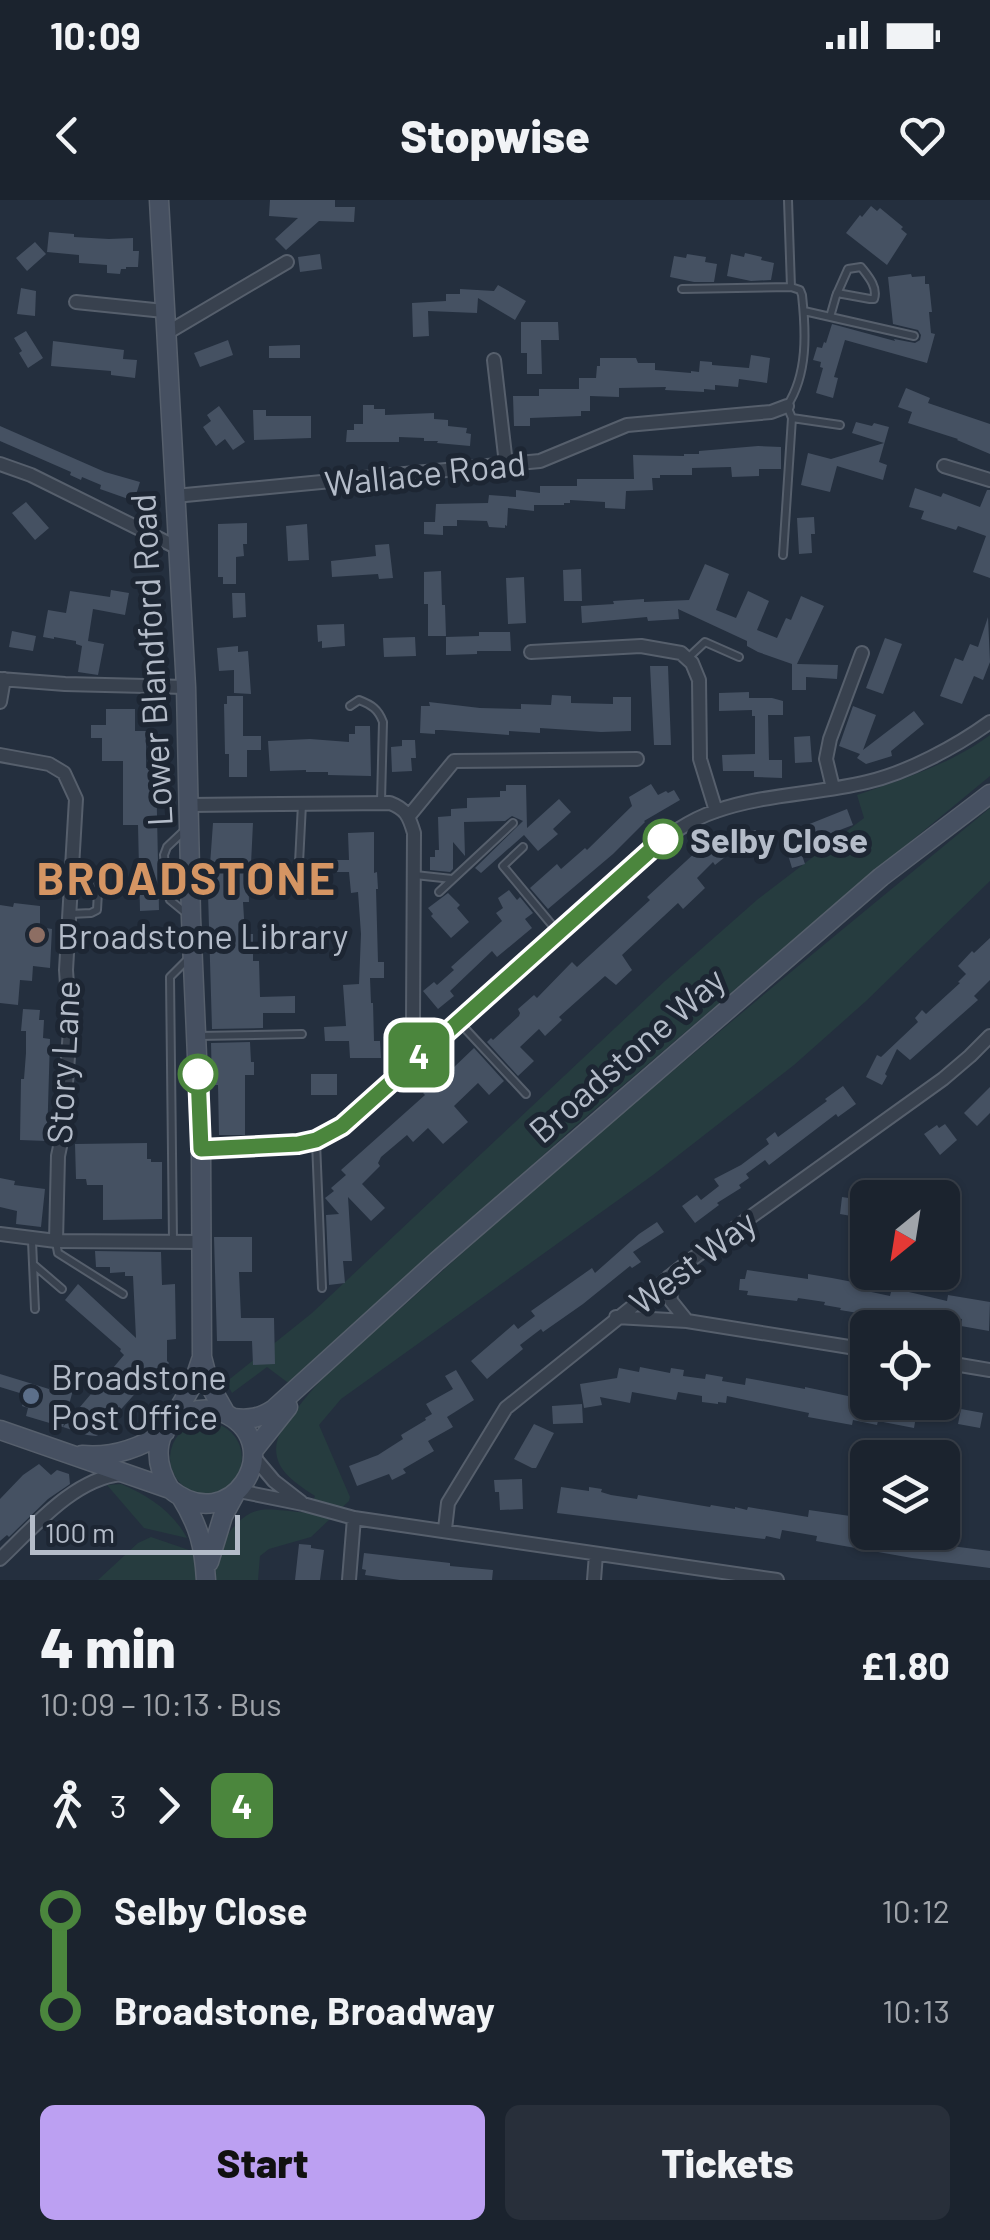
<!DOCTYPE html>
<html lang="en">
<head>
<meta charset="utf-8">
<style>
  body { margin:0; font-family:Barlow,sans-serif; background:#282f3a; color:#f1f3f6; height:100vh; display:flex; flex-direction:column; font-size:38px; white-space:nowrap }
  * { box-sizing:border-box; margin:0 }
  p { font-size:32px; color:#a0a4aa }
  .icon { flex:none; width:55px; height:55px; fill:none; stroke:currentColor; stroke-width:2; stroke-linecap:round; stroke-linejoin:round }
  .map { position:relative; height:1380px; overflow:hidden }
  .panel { display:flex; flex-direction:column; background:#1b232e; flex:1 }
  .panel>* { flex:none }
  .badge { padding:0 20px; border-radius:15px; font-size:35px; line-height:65px }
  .needle { width:65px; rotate:210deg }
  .buttons { position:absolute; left:850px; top:980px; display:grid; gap:20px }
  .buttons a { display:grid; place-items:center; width:110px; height:110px; border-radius:15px; background:#1b232e; box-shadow:0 2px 8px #0004,0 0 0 2px #39404a; font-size:50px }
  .scale { position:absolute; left:30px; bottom:25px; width:210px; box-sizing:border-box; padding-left:10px; border:5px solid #b4bcc9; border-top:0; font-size:28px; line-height:35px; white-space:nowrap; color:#b4bcc9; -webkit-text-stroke:8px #1d2633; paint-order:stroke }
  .map>.badge { position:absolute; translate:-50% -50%; box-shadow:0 0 0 5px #fff }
  .legs { display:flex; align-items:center; gap:15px; height:110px; padding:0 40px; font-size:32px }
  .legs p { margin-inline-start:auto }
  .summary { display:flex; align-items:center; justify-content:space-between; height:170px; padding:0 40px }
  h1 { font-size:55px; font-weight:800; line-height:75px }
  .cta { display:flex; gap:20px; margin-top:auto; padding:20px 40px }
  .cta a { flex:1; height:115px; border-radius:15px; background:#bca0f2; color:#111; font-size:40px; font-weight:800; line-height:115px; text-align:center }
  .cta a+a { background:#282f3a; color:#f1f3f6 }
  ul { padding:0 40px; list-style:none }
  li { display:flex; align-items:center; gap:35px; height:100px; font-size:38px }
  li i { display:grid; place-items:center; width:15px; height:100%; margin:0 12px; background:currentColor }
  li i::after { content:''; width:25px; height:25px; margin:-12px; border:8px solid; border-radius:50%; background:#1b232e }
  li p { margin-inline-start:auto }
  li:first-child i { background:linear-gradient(#0000 50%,currentColor 0) }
  li:last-child i { background:linear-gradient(currentColor 50%,#0000 0) }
  .status { display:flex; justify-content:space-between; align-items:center; height:70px; padding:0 50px; background:#1b232e; direction:ltr }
  .status svg { height:28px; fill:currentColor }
  header { display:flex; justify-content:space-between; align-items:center; height:130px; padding:0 40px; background:#1b232e; font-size:45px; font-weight:800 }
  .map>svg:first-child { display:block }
</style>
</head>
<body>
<div class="status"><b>10:09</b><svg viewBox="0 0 49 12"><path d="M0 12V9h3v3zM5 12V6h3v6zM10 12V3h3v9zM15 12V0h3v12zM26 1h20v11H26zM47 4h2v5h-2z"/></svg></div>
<header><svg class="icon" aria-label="back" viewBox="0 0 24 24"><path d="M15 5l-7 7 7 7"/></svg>Stopwise<svg class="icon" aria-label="heart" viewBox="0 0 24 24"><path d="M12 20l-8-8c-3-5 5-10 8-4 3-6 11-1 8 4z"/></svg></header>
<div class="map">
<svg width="990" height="1380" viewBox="0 0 990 1380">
  <rect width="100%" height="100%" fill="#242f3e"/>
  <path fill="#263c3f" d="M990,535V576L841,699L573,928L291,1185L267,1167L232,1193L226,1182L312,1113L665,781L758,699L864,618L857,595C903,579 951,564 990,535Z
    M990,608V681L865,802L794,865L653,975L341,1199L319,1225L350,1297L349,1301L311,1337L269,1349L260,1356L258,1380H98L138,1343L151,1337L189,1350L218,1346C253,1302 254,1308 308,1313L315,1296C294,1282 269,1267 278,1238C280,1232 286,1225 290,1219C320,1173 367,1138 408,1102C596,931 793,770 990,608Z
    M170 1258a36 36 0 1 1 72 0a36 36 0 1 1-72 0Z
    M121,1284C148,1295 173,1312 187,1338L144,1328L107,1285Z"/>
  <path fill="#455162" d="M270,0H335V7H355L354,22L319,21L286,50L275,39L298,18L269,16Z
    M871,6L877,11L880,8L903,27L901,29L907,34L887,65L846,33L860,15L862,17Z
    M49,32L74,34V37L109,39L133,38V51H139L138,67H126V69H121L120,74L107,73V65L79,63V55L47,52Z
    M35,42L46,54L27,71L16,58Z
    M745,53L762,57L761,60L774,63L771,80L751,81L727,76L731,54L744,57Z
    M320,54L322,69L300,72L298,57Z
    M687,54L706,57L705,62L717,64L714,82H694L670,77L674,56L686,58Z
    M911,74L912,77L925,76V84H929L932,112H929L931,133L935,134L927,163L845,140L834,177L838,178L833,198L816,193L823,168L820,167L821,162L813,160L817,147L822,148L824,142L826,143L832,124L895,141L894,139L915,143L920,140L921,135L918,130L893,124L888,77Z
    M498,85L526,101L515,120L478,98L477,113L428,111L429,136L413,137L412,103L446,101V94H460V89L494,91Z
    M21,88L36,91L35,116L17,114Z
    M521,122H558L559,140H541L542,174H527V153H521Z
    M26,131L43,158L28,168L19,153L22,151L14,138Z
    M228,140L233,155L200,167L194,153Z
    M53,141L124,150L123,159L137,160L135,178L111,175V171L51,166Z
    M300,145V158H269V146Z
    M751,155L770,158L767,183L739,179L738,187L715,185V190L704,189V192L665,190L666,187L619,188V197L590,196V211H581V216L530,218V226H514L513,196H539V189H579V178H596L597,166H600V158H636L638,163H655V170L691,173V171L699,172L700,161L712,162V165L749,168Z
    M906,188L930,198L928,203L990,224V254L957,240L958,239L908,223L912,212L898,207Z
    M363,205H374V209H385V215L434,213V219L448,220V226L467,228L466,233L471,234L470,246L437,243L438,241H424V238L399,237V242H346L347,230H354V224H363Z
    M219,206L245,242L233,250L225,239L216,246L203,227L211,221L207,215Z
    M253,210H266V216H311V238L254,240Z
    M856,222L872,226L874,223L889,227L879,262L887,265L883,280L837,266L830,292L801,285L808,253L831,259L884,243L852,233Z
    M0,226L105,272L140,282L134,301L100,289L101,285L82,277L81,280L70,275L71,272L0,241Z
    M758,246L781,247V269H759V276L732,277L731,267L692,268V275H660V278H652L653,290L626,291L625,309L605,308V302L570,300V303H564V305H534V311L508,308L507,326L505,325V328L489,327L487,321L457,320V326H443V335L424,334V322H435L436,304L488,303L489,295L516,297V290L540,293V286H577V279H634L633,255L684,256V254H699V251Z
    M915,288L941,297L943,293L980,307L987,290H990V378L973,372L986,336L958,326L956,330L921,319L924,311L909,307Z
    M26,302L49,328L35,340L12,313Z
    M814,317L815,334H811L812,353L799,354L797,318Z
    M247,323V344H243L244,356L236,357V384H223V377H218V324Z
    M307,324L309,360L288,361L286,326Z
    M389,344L393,378L379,379L378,374L332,377L331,361L376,356L375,345Z
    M705,364L729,374L716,410L736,418L748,391L769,401L757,430L777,438L786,418L791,420L801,396L824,406L797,464L838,465L837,479L806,477V490H792V464L758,452L747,446V441L678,409L679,419L648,421L647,417L582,423L581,406L614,404L613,401L644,399V402L689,400Z
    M581,369L582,401H564L563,370Z
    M441,371L442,405H445L446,436H428V404H424V372Z
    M524,377L526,423L508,424L506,378Z
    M111,390L129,393L125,415L93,409L88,441L104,444L98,475L78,472L82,446L76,444V441L54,437V439L43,437L48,410L66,413L70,391L110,397Z
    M232,393H245L246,417L233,418Z
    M988,417L990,462L983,480L974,476L962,504L940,496L955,458L963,461L970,444L978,447Z
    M344,424L345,446L322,448V441L318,442L317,425Z
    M12,431L36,436L33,451L9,447Z
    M479,432H510L511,451H477V454L446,455V437L479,436Z
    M415,437L416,456L384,457L383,438Z
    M885,438L902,444L883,494L866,488Z
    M238,446V452L248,451L251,494L234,493V470L219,471L217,448Z
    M650,466H668L671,545H654Z
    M749,492V498H772L783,501V515H768L769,560H782V578L754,577V571H723L722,555L755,554V516H752V510L719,511V493Z
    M552,495L571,496V503L613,504V497H631V531L601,532L540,528V533L509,531V535L442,530H435V534L420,533L421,506H430L429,502L480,508L521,509V504L551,505Z
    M227,496H243V536H261V550H247V577H229V554H225L224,504H227Z
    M853,506L876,515L863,550L914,511L924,524L891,551L892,556L866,564L857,558L860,554L839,546Z
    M106,509H135V531H146V568H156L159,710L140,711L138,625H123V561H102V538H91V525H106Z
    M355,526H370L371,576L328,575V572H306V570L270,571L268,541L310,539L349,542V534H355Z
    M810,536L812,562L795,563L794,537Z
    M402,540H415L416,558H411L412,571L392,572L391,547L402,546Z
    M651,584L658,595L666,591L668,593L674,590L680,600L644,621L645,622L613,654L548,709L530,688L557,664L561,669L585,648L587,650L632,606L629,597Z
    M506,585H526L527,628L559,599L571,612L553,629L558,634L538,651L524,635L481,673L475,668L523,621L512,616L505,621L464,622L465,656L453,642V669L450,672L430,670V657H435V650H439L438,617L451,616V609L467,608V598L500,597V591H506Z
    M847,609L853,625L811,641L813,645L800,649L805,664L792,668L782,635Z
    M213,623H253L251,664H248L249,702H243L245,734H253V761H259L260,797L295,796V813H263V828L212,829L208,693Z
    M756,630L758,649L734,652L732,633Z
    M374,632V673L377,672L378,689H376L378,762H384V778H370L371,803H373L374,841H380L381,858H350L349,841H325L324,827L346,826L343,785L359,784L361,734L358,692L351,693L349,672H328V660H349L348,633Z
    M710,639L725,657L715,665L713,662L697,678L705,688L683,709L678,703L622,755L632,770L616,785L605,776L559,817L562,820L545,836L539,829L520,847L534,861L518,876L487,842L491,838L493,840L519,816L520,813L518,809L534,795L537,798L572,762L577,767L650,700L647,697Z
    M509,690L517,700L520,697L533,713L525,719L532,728L497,757L492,751L450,791L454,796L438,809L423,791L434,782L437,785L454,770L451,767L502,721L496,713L503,708L498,698Z
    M448,693L460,705L457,708L469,722L451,738L431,716L433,714L428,708Z
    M14,703L40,706V727L52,729L50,768L33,766L32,781L20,780L18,805L0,803V705L13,707Z
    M990,738V780L974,796L978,800L910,860L897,849L885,874L887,876L882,885L866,877L877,855L881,857L918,822L915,818L922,810L926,814L960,783L958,782L966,774L958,766L972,751L974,753Z
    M23,809L40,810L39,820H44L43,838L50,839L47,941L20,940L21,879H24L26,853V831H21Z
    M250,842L251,862H254V875H245V935H219L218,885H212L211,843Z
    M474,848L504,881L489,895L478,883L454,906L468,922L443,944L428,928L413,942L407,935L381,957L378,963L380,966L362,984L385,1008L371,1021L348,997L352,1061H343L345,1083L329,1085L326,1015L339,1014L325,998L334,991L331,988L346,975L341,970L425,895L423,893L432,885L436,890L455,872L452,869Z
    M311,874H337V895H311Z
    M843,886L856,904L838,917L836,914L769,965L765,960L746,974L749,978L739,985L741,988L717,1003L719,1005L695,1023L682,1006L697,995L701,1000L719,986L714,979L741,965L769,944L766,939L775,932L778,937L827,901L825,899Z
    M990,887V913L977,926L964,913Z
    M945,924L957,940L940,955L924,934L937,925L939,928Z
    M147,943V959H151V962H162V1019L103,1020V985H87L86,979H76L75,944Z
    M0,978L15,981L14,985L45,989L41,1027L16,1024L17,1011L0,1007Z
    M842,997L868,1001V1019L840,1014Z
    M657,1022L664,1032L633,1052L641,1062L632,1068L630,1066L583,1104L543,1132L541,1129L520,1145L523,1149L487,1179L471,1161L514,1124L518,1129L535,1116L531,1111L592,1068L595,1073L639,1034Z
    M214,1037H252V1072H239L241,1118H274L275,1164L253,1165L252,1141H217Z
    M95,1051L161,1052L162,1085L175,1084L176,1139L167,1140V1161L169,1163L154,1181L150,1177L105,1227L109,1230L96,1236L87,1235L63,1227L124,1155L120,1151L121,1149L65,1100L78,1084L136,1138L133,1076H125V1072L110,1073V1067H96Z
    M747,1070L808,1079V1074L832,1078L863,1084L862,1090L890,1096L892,1088L947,1101L948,1095L990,1102L989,1131L961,1126L962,1119L940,1116L936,1124L865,1110L864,1114L840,1110L841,1108L824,1105L825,1102L798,1098L797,1101L747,1095L748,1091L739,1090L740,1079H745Z
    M640,1167L670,1173L671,1168L684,1170L683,1176L705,1179L706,1174L723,1177L722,1181L745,1185L746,1178L805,1189V1187L848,1196V1193L868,1197V1202L918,1205L914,1228L878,1221L877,1225L853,1220L852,1225L808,1217L809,1213L727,1196L726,1203L718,1202V1204L702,1202V1196L678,1192L676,1200L632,1192L630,1203L600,1197L602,1205L584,1208L580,1184L617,1178L619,1168L639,1172Z
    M456,1170L474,1200L447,1217L453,1227L428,1241L434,1251L403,1269L406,1273L392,1280L389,1274L357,1286L349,1266L378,1255L403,1239L401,1235L426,1220L425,1218L432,1214L426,1204L453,1189L445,1176Z
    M0,1174L49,1189L51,1184L73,1190L63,1227L26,1216L28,1208L22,1206L25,1198L22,1197L23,1194L0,1187Z
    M582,1204L583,1223L553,1224L552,1206Z
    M961,1209L983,1213L980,1228L958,1224Z
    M534,1224L554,1233L536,1268H532L514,1259Z
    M39,1264L51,1275L57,1270L69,1274L70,1284L48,1299L9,1337L7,1335L0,1341V1299L23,1275Z
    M522,1279L523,1309L500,1310L499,1292H495L494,1280Z
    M561,1287L589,1291V1287L602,1289L601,1292L611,1295L637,1299L638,1295L710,1307L711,1305L735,1309V1307L747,1310L748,1307L808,1317L809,1310L850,1316L849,1319L868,1322V1332H930L928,1343L990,1351V1368L912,1358L816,1341L817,1336L782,1330L780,1339L766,1336L765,1339L557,1313Z
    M299,1344L311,1345V1348L324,1350L320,1380H295Z
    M364,1353L450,1363V1366L493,1370L492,1380H400L365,1375L366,1370L362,1369Z"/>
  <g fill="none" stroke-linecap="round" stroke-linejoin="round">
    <defs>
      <path id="lane" d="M682,89L791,87
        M804,111L914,136
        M830,117L836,96L848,69L861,67C868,76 878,87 874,99H870L837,93
        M792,218L840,225
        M783,355L792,218L787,206C808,174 806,132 802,95L800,90L791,87L788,0
        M689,457L705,442L739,457
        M350,506L359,500C372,505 378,509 383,522L381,601
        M186,629L167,647L164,655L167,692L170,700L187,714
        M523,647L503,666L557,731
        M299,663L302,604
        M415,675L452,679
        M439,692L513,623
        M70,714L91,713L97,710L99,674
        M459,822L526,894
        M198,836L302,834
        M316,942L322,1088
        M173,1040L170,777L188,759
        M32,1041L35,1109
        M56,1042L58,1053L123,1094
        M34,1065L62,1089"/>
      <path id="street" d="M76,102L164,111
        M165,134L287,62
        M494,160L506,264
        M0,264L31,275L178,348
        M944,266L990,280
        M175,296L540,261L627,225L771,212L787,206
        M531,452L641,446L681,453L692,463L699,480L700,559L716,611
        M0,479L65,484L186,487
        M0,502L4,479
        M0,555L49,564L64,573L76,599L66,770L70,830L62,937L58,956L56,1041
        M833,588L826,559L830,539L862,453
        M190,605L390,603C406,609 409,616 414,633L413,822L415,832L426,849
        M409,616L454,561L637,559
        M201,949L298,944L316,940L342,927L644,654C666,637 689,620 716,611C764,594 818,594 867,582C907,573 957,546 990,522
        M0,1034L56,1041L200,1042
        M669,1077L671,1101L687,1121
        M616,1117L687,1121L868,1150
        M942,1162L990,1170
        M253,1256L274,1281L301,1302
        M239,1291L303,1304L354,1318L777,1380
        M445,1329L448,1303L506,1208L688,1062L943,879L970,856L990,836
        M0,1359C33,1328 73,1279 121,1274
        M349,1380L354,1318
        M594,1380L596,1354"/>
      <path id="secondary" d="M159,0L186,487L191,718L201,949L202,1157L209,1184L226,1214
        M233,1218C250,1220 260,1218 274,1209L437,1061L881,677L990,594
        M171,1222L193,1184L201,1160
        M0,1230L170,1289C231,1339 287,1247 228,1215C217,1209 202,1208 190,1212C153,1224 152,1260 170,1289
        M253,1251L288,1207
        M82,1255C112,1258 140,1248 165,1232
        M181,1297C199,1326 204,1346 206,1380
        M209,1362L223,1316L235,1294"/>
    </defs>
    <use href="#lane" stroke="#565f6c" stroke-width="10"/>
    <use href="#street" stroke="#565f6c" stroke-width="16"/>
    <use href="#secondary" stroke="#565f6c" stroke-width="21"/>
    <use href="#lane" stroke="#38414e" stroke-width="6"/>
    <use href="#street" stroke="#38414e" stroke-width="12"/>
    <use href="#secondary" stroke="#465061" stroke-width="18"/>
  </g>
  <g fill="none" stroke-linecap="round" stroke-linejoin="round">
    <defs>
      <path id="line-1" d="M198,874L201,949L298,944L316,940L342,926L663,639"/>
    </defs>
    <use href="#line-1" stroke="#fff" stroke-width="22"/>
    <use href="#line-1" stroke="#4b863d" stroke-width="15"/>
  </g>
  <g fill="#fff" stroke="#4b863d" stroke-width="5">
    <circle cx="663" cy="639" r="18"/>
    <circle cx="198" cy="874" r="18"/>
  </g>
  <circle fill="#8d6e63" stroke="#1d2633" stroke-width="4" cx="37" cy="735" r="10"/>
  <circle fill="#5c6f8a" stroke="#1d2633" stroke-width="4" cx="31" cy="1196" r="10"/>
  <g text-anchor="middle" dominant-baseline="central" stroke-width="10" stroke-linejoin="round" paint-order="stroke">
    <g font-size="35" fill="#b4bcc9" stroke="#1d2633">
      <text transform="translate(425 272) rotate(-6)">Wallace Road</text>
      <text transform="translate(150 460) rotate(-93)">Lower Blandford Road</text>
      <text transform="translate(626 854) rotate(-41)">Broadstone Way</text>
      <text transform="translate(62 862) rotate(-87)">Story Lane</text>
      <text transform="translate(692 1061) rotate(-37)">West Way</text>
    </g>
    <g font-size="35" font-weight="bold" fill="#b4bcc9" stroke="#1d2633" text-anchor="start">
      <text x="690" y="639">Selby Close</text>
    </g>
    <g font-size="35" fill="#b4bcc9" stroke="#1d2633" text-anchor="start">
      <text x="57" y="735">Broadstone Library</text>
      <text x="51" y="1176">Broadstone<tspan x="51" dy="40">Post Office</tspan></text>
    </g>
    <g font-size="45" font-weight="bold" letter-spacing="2.5" fill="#d59563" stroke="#1d2633">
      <text x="187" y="677">BROADSTONE</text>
    </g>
  </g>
</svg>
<div class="buttons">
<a><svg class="needle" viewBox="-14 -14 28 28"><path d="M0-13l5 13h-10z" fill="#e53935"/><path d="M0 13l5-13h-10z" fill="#a0a4aa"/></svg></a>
<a><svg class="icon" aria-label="locate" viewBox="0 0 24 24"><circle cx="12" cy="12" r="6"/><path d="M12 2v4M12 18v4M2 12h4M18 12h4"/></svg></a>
<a><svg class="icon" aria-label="layers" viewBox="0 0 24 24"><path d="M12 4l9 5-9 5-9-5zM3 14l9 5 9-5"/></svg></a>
</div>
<div class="scale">100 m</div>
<b class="badge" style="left:419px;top:855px;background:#4b863d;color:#fff">4</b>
</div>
<section class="panel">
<div class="summary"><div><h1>4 min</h1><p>10:09 – 10:13 · Bus</p></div><b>£1.80</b></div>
<div class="legs"><svg class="icon" aria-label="walk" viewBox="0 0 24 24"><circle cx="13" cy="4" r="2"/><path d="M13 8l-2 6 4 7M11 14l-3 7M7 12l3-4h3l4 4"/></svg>3<svg class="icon" aria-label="forward" viewBox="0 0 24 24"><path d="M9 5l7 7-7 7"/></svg><b class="badge" style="background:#4b863d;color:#fff">4</b></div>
<ul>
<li><i style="color:#4b863d"></i><b>Selby Close</b><p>10:12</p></li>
<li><i style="color:#4b863d"></i><b>Broadstone, Broadway</b><p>10:13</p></li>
</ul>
<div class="cta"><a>Start</a><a>Tickets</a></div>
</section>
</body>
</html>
